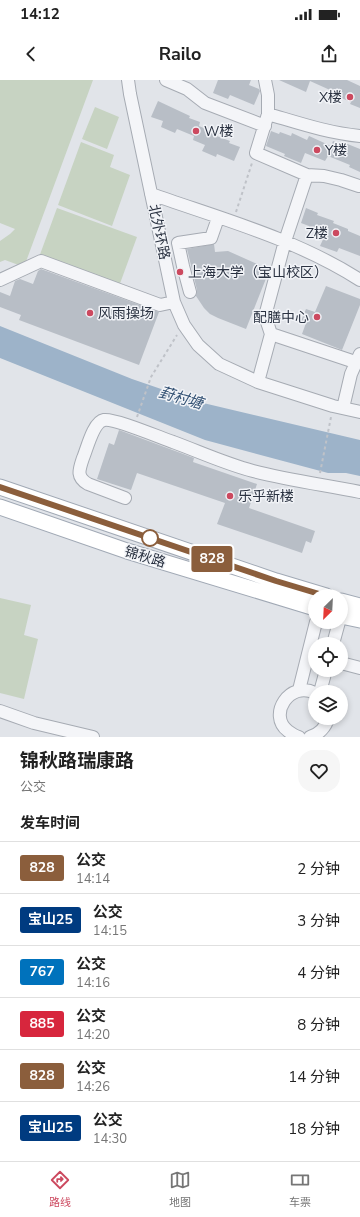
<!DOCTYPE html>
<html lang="zh">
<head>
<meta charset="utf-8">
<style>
  body { margin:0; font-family:"Nunito Sans","Noto Sans SC",sans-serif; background:#f6f6f6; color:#222; height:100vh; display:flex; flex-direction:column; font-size:15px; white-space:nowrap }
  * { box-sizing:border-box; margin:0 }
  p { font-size:13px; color:#767676 }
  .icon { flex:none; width:22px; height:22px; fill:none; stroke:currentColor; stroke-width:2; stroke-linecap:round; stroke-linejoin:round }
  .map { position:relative; height:657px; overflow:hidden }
  .side { display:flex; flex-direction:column; background:#fff; flex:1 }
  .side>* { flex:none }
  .badge { padding:0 8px; border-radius:3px; font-size:14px; line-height:26px }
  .needle { width:26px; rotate:204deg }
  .fabs { position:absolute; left:308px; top:509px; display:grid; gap:8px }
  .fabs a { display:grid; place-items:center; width:40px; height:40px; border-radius:50%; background:#fff; box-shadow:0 2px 6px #0003; font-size:20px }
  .map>.badge { position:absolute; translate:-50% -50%; box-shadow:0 0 0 2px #fff }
  h2 { padding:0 20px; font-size:15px; line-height:36px }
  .round { display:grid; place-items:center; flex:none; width:42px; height:42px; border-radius:16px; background:#f6f6f6 }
  .headline { display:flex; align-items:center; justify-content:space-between; height:68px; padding:0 20px }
  h1 { font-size:19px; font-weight:700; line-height:30px }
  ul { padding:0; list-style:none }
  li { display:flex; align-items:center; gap:12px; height:52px; padding:0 20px; border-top:1px solid #e0e0e0 }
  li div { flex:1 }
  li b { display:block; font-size:15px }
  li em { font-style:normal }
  li .badge { min-width:44px; font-weight:700; text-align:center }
  .status { display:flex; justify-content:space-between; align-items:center; height:28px; padding:0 20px; background:#fff; direction:ltr }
  .status svg { height:11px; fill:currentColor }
  header { display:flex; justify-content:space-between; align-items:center; height:52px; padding:0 20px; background:#fff; font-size:18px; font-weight:700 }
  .tabs { display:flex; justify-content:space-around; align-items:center; height:56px; border-top:1px solid #e0e0e0; background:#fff; font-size:11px; color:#767676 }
  .tabs a { display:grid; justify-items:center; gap:2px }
  .tabs .selected { color:#cc495f }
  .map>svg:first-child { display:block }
</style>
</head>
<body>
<div class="status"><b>14:12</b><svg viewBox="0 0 49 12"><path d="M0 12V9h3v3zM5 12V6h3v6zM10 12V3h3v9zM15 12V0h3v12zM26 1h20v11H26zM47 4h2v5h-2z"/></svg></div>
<header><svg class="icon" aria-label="back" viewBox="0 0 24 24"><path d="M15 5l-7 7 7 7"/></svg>Railo<svg class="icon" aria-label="share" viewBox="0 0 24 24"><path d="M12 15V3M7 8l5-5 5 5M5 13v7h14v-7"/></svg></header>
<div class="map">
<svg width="360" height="657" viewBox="0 0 360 657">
  <rect width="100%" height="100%" fill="#e1e4e9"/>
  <path fill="#c7d3c2" d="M0,0H93L24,187L5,180L0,182V161L10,154L15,149L0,143Z
    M95,27L119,37L107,69L82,59Z
    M81,62L114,75L110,87L130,95L112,146L58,125Z
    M57,128L137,157L118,209L38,180Z
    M0,518L31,525L24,555L38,559L24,619L0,613Z"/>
  <path fill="#9db3c9" d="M0,246L132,299L199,322L360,360V396L346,393H328L205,360L0,278Z"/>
  <path fill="#b8bec6" d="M218,0H251L249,5L259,9L260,11L254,25L230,15L228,19L213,13Z
    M279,0H347L360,6V28L350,24L351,22L329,13L330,10L310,1L306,12Z
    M158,21L190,36L189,38L200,42L199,46L215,53L214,55L230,61L229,63L240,67L234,81L217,74L216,77L202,71L205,65L193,60L194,56L177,49L175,53L161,47L163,41L151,37Z
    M271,51L279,54L280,52L291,56L292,53L307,60L309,56L331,66L333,61L344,65L345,63L360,69V92L349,87L350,85L328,76L325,81L305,73L301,83L284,76L285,74L266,66Z
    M306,128L318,133L317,135L334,141L333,143L348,149V151L360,156V176L339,168L337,172L320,166L325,155L309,148V146L301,143Z
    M214,164L215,172L228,171L264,187L263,189L269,191L246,249L218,238L210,234L204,228L196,216L197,210L187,169Z
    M41,189L159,232L139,285L19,240L21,235L0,227V212L10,216L15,201L20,199L33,204L38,191Z
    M326,206L360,219V225L342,270L302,254L306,243L301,241L306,229L315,232Z
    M119,350L194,378L193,382L257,404L249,428L315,451L311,463L306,461L302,473L217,444L225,423L137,393L131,410L97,399L109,363L114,365Z"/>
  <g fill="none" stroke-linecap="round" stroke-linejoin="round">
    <defs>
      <path id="minor" d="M128,0L130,14L174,222L184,245L198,265L219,284L258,302L333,326L360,332
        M166,0L187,9L205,23L265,46
        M265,0L268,15V34L256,73L307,95L324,96L341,100L359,106
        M268,34C299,43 328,53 360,56
        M151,114C222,139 296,159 360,200
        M0,200L41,181L160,225L174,222
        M190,212L183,186L178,163L211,158L218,138
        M271,254L355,282
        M258,302L271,254L265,236L285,161L307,95
        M343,328L351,294L360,274
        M125,418L88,404C76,397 79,390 83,378C87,369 93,342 104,340C114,338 161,358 173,362C200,372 226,384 253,391C288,400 325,405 360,412
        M333,564L339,542
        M341,583L360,588
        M299,610L316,542
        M320,612L326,590
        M0,631L34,643L93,657
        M299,657C295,656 292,654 288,651C267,635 290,600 315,613
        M310,657C319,654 326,647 328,638"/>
      <path id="major" d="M0,407L276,501L326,516
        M0,427L127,471L315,528
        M341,521L360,526
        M341,536L360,540"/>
    </defs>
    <use href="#minor" stroke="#a6abb3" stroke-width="14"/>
    <use href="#major" stroke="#a1a9b5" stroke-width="17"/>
    <path stroke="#bfc2c8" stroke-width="2" stroke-dasharray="3 3" stroke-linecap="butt" d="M236,132L252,83
      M137,337L151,297L177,255
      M320,393L331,337"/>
    <use href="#minor" stroke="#f4f5f8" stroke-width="12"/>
    <use href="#major" stroke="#fff" stroke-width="15"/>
  </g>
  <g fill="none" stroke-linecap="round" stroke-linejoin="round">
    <defs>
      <path id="line" d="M0,407L276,501L326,516"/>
    </defs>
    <use href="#line" stroke="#fff" stroke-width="9"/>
    <use href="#line" stroke="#8b5e3c" stroke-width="6"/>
  </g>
  <g fill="#cc495f" stroke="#f1f3f7" stroke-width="1.5">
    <circle cx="350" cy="17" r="4"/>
    <circle cx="196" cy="51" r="4"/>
    <circle cx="317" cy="70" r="4"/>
    <circle cx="336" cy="153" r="4"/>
    <circle cx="180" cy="192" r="4"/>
    <circle cx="90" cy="233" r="4"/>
    <circle cx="317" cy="237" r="4"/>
    <circle cx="230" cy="416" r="4"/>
  </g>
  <circle fill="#fff" stroke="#8b5e3c" stroke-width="2" cx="150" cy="458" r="8"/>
  <g text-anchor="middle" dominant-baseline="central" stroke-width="3" stroke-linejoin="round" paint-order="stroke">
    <g font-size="14" fill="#2a3241" stroke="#f1f3f7" text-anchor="start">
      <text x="342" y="17" text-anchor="end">X楼</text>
      <text x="204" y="51">W楼</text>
      <text x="325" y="70">Y楼</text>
      <text x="328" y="153" text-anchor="end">Z楼</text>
      <text x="188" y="192">上海大学（宝山校区）</text>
      <text x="98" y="233">风雨操场</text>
      <text x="309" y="237" text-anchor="end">配膳中心</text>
      <text x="238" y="416">乐乎新楼</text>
    </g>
    <g font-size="14" fill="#2a3241" stroke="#f1f3f7">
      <text transform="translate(159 152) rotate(78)">北外环路</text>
      <text transform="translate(145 477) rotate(17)">锦秋路</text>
    </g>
    <g font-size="15" font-style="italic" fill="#345274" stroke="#f1f3f7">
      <text transform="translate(181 318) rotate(16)">葑村塘</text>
    </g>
  </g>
</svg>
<div class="fabs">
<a><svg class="needle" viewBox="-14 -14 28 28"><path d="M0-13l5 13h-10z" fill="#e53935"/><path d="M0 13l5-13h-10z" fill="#767676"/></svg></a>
<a><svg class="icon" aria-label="locate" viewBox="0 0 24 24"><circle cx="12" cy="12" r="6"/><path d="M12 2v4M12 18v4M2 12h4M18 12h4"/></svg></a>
<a><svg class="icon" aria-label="layers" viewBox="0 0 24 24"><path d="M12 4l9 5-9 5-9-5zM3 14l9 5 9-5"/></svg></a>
</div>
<b class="badge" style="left:212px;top:479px;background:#8b5e3c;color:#fff">828</b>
</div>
<section class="side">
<div class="headline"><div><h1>锦秋路瑞康路</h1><p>公交</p></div><a class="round"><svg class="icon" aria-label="heart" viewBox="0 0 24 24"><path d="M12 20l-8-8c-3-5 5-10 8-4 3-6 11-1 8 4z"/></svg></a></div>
<h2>发车时间</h2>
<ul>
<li><span class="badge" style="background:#8b5e3c;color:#fff">828</span><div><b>公交</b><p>14:14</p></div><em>2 分钟</em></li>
<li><span class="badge" style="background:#003b80;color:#fff">宝山25</span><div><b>公交</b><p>14:15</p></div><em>3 分钟</em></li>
<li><span class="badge" style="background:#0072bc;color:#fff">767</span><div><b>公交</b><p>14:16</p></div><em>4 分钟</em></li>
<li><span class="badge" style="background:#d7263d;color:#fff">885</span><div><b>公交</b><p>14:20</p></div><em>8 分钟</em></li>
<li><span class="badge" style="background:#8b5e3c;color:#fff">828</span><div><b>公交</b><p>14:26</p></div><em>14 分钟</em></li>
<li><span class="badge" style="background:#003b80;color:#fff">宝山25</span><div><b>公交</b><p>14:30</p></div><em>18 分钟</em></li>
</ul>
</section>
<nav class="tabs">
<a class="selected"><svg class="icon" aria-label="directions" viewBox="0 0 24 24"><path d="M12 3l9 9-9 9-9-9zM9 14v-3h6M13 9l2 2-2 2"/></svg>路线</a>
<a><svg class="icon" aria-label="map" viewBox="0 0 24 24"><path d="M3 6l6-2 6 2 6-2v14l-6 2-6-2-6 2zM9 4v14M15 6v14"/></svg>地图</a>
<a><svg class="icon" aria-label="tickets" viewBox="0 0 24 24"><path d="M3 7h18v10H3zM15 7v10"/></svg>车票</a>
</nav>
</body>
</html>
